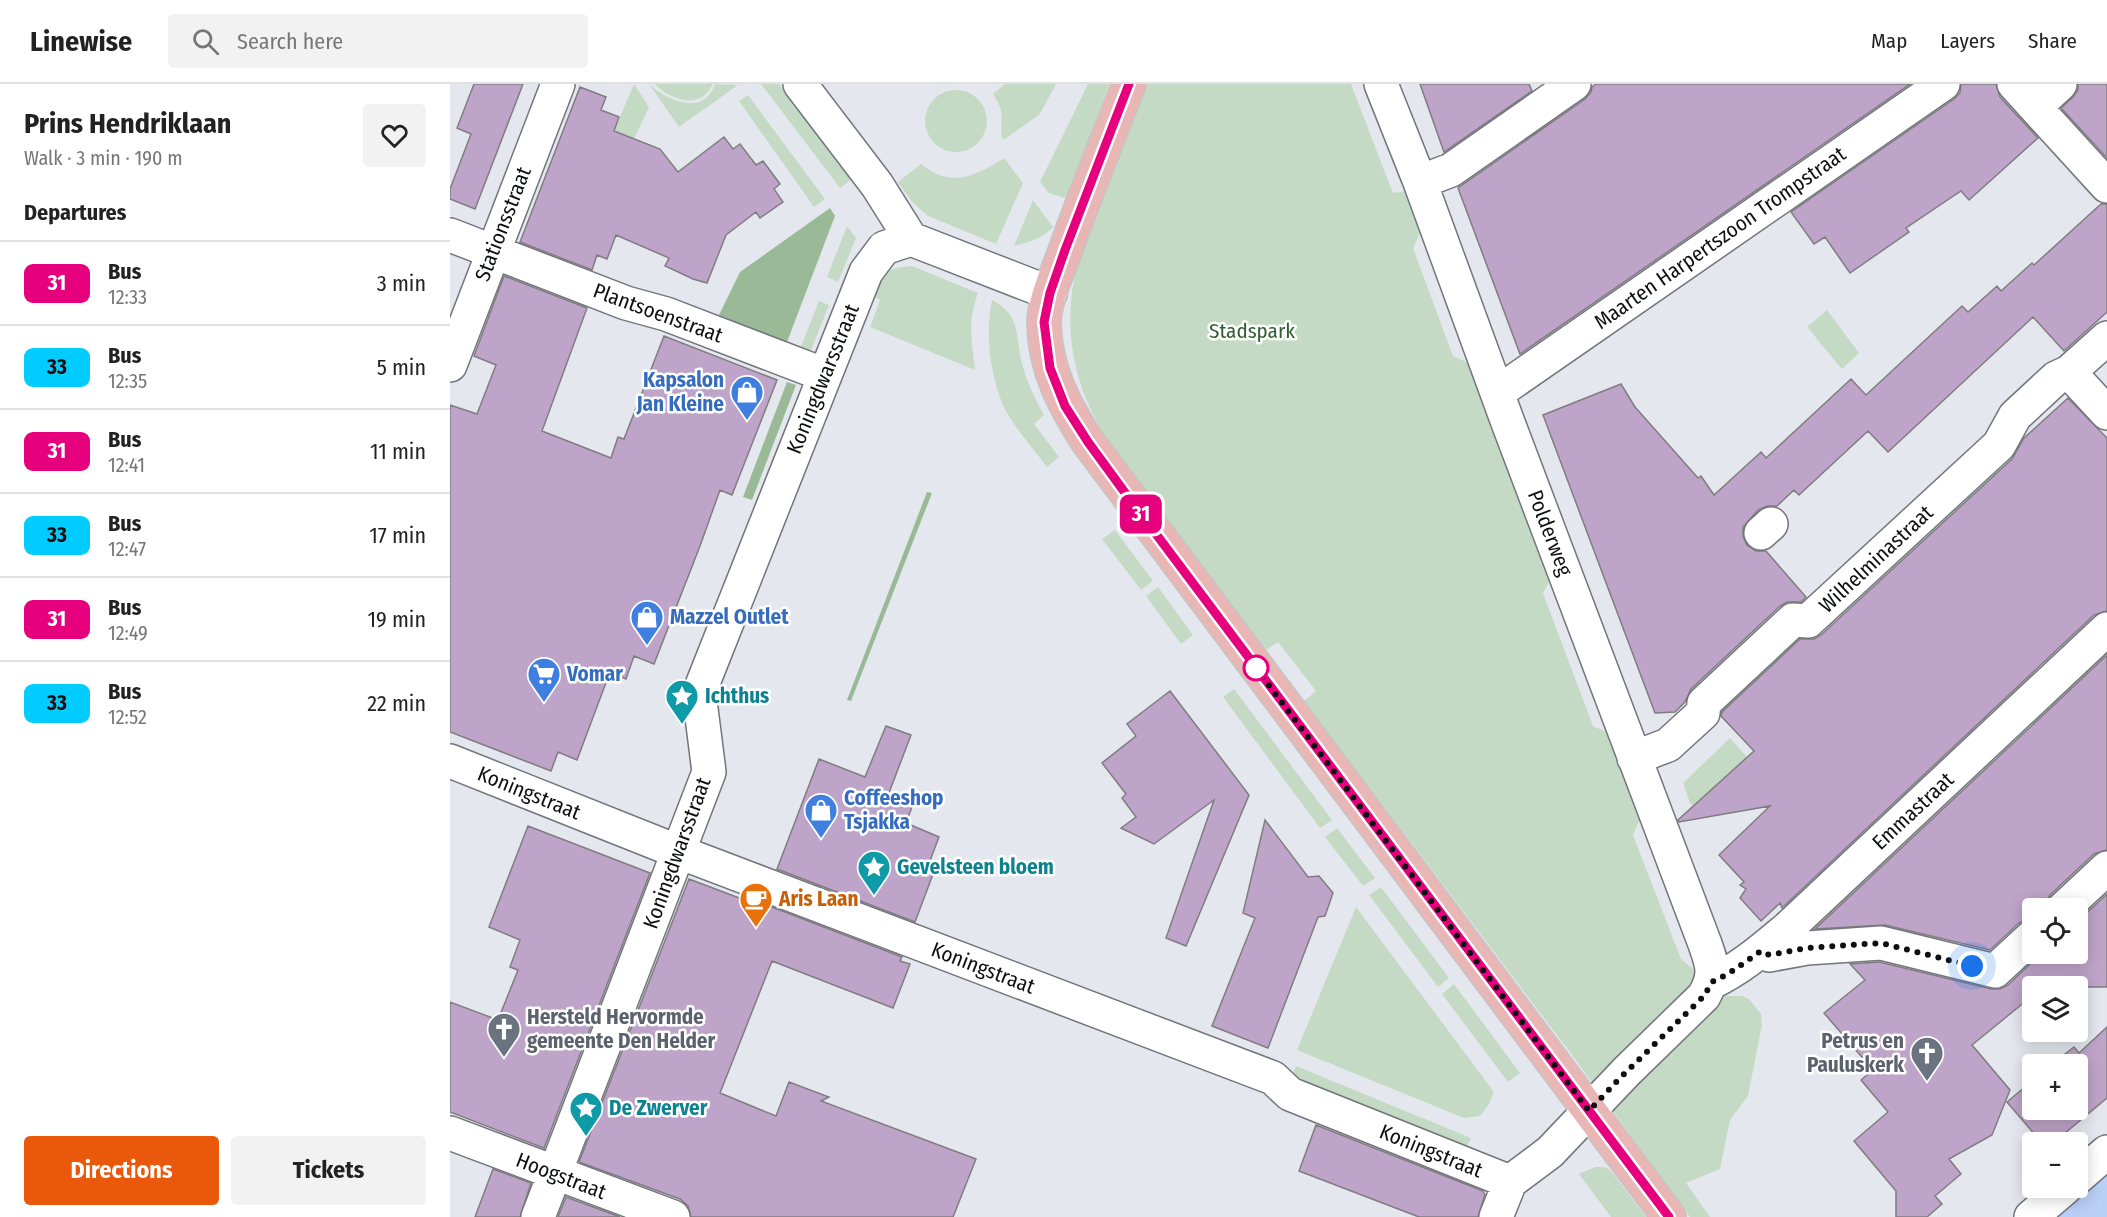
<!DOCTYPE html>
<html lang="en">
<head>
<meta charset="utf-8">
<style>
  body { margin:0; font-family:"Fira Sans Condensed",sans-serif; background:#f2f2f2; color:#222; height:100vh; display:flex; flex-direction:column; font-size:22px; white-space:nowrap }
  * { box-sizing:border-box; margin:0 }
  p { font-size:20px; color:#767676 }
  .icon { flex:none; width:33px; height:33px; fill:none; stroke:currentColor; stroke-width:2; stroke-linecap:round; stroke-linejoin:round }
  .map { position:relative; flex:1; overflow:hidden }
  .sheet { display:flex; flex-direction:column; background:#fff; width:450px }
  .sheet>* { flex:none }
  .badge { padding:0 12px; border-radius:9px; font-size:21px; line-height:39px }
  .buttons { position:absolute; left:1572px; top:814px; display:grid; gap:12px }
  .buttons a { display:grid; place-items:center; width:66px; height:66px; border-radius:6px; background:#fff; box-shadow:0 3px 15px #0003; font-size:30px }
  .you { position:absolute; width:30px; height:30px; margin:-15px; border:4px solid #fff; border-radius:50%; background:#1a73e8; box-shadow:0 0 0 9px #1a73e833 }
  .map>.badge { position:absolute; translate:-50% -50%; box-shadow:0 0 0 3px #fff }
  h2 { padding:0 24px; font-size:22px; line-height:54px }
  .round { display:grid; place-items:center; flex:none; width:63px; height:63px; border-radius:6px; background:#f2f2f2 }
  .head { display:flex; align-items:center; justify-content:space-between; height:102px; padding:0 24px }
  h1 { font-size:28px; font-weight:700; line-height:45px }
  .primary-button { display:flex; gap:12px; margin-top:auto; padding:12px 24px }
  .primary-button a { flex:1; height:69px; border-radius:6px; background:#ea580c; color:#fff; font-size:24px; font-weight:700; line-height:69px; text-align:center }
  .primary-button a+a { background:#f2f2f2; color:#222 }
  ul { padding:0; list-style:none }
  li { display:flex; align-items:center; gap:18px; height:84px; padding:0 24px; border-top:2px solid #e0e0e0 }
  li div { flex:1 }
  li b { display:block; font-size:22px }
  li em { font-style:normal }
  li .badge { min-width:66px; font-weight:700; text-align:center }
  header { display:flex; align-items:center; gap:36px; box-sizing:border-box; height:84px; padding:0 30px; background:#fff; border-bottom:2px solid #e0e0e0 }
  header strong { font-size:28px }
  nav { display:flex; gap:33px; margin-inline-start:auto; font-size:21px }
  .search { width:420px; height:54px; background:#f2f2f2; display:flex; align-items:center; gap:15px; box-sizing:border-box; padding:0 21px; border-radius:6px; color:#767676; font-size:22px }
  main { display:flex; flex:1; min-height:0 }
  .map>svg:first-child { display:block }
</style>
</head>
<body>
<header>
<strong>Linewise</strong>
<div class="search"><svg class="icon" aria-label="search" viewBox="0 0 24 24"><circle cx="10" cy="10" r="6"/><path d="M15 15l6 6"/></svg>Search here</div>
<nav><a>Map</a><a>Layers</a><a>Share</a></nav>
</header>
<main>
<section class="sheet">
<div class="head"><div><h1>Prins Hendriklaan</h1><p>Walk · 3 min · 190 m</p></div><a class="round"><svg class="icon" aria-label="heart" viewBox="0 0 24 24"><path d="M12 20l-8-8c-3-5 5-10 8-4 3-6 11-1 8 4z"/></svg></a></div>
<h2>Departures</h2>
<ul>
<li><span class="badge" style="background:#e6007e;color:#fff">31</span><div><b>Bus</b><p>12:33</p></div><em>3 min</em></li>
<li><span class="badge" style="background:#0cf;color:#111">33</span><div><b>Bus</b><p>12:35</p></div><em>5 min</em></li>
<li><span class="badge" style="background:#e6007e;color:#fff">31</span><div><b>Bus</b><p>12:41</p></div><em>11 min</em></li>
<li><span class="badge" style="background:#0cf;color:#111">33</span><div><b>Bus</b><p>12:47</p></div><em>17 min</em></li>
<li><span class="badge" style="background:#e6007e;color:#fff">31</span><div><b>Bus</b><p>12:49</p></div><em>19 min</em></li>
<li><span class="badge" style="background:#0cf;color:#111">33</span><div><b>Bus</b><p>12:52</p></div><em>22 min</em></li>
</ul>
<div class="primary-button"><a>Directions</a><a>Tickets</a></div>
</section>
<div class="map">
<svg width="1657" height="1133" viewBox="0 0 1657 1133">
  <rect width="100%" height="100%" fill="#e4e8ee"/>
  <path fill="#c5dac4" d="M184,0L199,23L184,55L164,47Z
    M199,0C217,16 253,34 265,0L288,1L229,43Z
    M204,0H263C250,27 221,16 204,0Z
    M311,0H329L401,96L390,104Z
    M555,0H606L590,30L555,55H552C549,33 557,32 543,10Z
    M638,0H659L617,115L599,109L590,98Z
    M697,0H901L943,109L957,107L972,145L963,164L1003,272L1023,281L1103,490L1093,509L1143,642L1161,650L1192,731L1183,751L1231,875L1277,912H1292L1299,915L1311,930L1312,941L1298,1012L1280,1036L1270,1085L1236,1099L1260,1133H1240L1125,975L854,617L866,607L828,558L815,567L660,359C622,302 612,245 627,179Z
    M475 37a31 31 0 1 1 62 0a31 31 0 1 1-62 0Z
    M298,11L375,115L364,123L289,17Z
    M554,74L573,99L546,160L478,132L462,118L448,98L471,80C501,105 525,92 554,74Z
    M583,116L603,143C593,154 577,159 564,162Z
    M397,142L406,154L388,198L377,193Z
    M462,182L528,209C517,239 522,256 525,286L420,243L430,216L420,210C436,188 433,184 462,182Z
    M542,216C572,232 565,252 572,280C577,298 585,315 594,331L584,340L609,373L597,383C584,365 562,341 553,321C540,291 535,248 542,216Z
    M369,217L379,221L360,269L350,265Z
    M1377,226L1409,269L1392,285L1357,243Z
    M665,446L703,497L691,506L652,455Z
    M708,503L743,551L731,560L696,512Z
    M784,605L882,736L870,744L773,613Z
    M1280,654L1297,673L1243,722L1240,719L1233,699Z
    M887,744L925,794L913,802L875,753Z
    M931,803L999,894L988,903L919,811Z
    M906,823L1044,1008L1039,1020L1030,1032L1014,1034L847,966Z
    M1004,900L1070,989L1058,998L992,910Z
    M846,982L1021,1054L1015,1066L840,995Z
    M1145,1083H1154L1160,1086L1196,1133H1161L1129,1090Z"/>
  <path fill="#99b997" d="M380,124L385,132L337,258L268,233L290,188Z
    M337,298L346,301L302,416L293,413Z
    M477,408L482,409L401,617L397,616Z"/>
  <path fill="#b8cff6" d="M1657,1090V1133H1606Z"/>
  <path fill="#bea4c9" stroke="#807c81" stroke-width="1.5" d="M24,0H73L25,125L0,115V105L21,50L7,44Z
    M970,0H1079L1082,7L994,68Z
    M1146,0H1460L1070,270L1008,104L1135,15L1141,8L1142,3Z
    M1511,0H1546L1550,13L1588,54L1519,116L1511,107L1456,144L1459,148L1400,189L1375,153L1364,160L1341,128L1504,15L1510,9Z
    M1628,0H1657V74L1611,24L1623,13L1628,6Z
    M130,3L156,13L151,26L169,33L164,47L210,65L228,88L274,53L283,65L290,60L306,81L313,77L330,100L324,105L333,118L310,134L306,128L276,151L257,199L243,195L215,182L219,174L166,151L157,175L147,171L142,186L70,158Z
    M1651,120H1657V228L1614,267L1583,233L1438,368L1418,347L1349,411L1344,406L1327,422H1317L1308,426L1293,443V452L1297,461L1306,467H1316L1356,513L1351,518H1337L1330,522L1241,605L1235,618L1225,628L1205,629L1093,331L1171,300L1185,323L1248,394L1251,392L1264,411L1311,368L1316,374L1401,295L1416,311L1512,222L1518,228L1547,202L1551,207L1582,179L1584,181Z
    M54,192L137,224L92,347L161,374L168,353L174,355L214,252L327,296L282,411L270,406L250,462L204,580L184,572L176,595L160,588L127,676L108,668L101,687L0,648V321L27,330L46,281L24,272Z
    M1618,314L1657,354V527L1644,531L1332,824L1330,819L1311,837L1290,814L1296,805L1290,801L1294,798L1269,771L1320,722L1229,738L1228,736L1304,667L1271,632L1272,628L1350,555H1364L1371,551L1562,375L1574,354Z
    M1657,571V766L1644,770L1600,811L1595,819V825H1582V835H1577L1569,839L1540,866L1435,841L1365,845Z
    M720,607L799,711L736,862L716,854L764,716L704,760L671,744L686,733L672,714L676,710L652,679L686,652L677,640Z
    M436,642L461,651L437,714L462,723L456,739L489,753L478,782L485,785L465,838L327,785L369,675L415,693Z
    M815,736L858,793L869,792L883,809L875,832L868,833L818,964L762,942L805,834L793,829Z
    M78,742L200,789L94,1064L0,1028V918L48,936L68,886L60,883L70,856L39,843Z
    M239,795L313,823L314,820L452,873L450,877L460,880L443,924L322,877L270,1009L326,1032L339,998L379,1013L371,1017L526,1075L503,1133H241L238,1122L230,1115L129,1078Z
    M1657,810V903H1574L1582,912L1522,961L1560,1006L1542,1051L1499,1075L1511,1090L1485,1112L1492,1120L1477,1133H1446V1107L1404,1057L1438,1028L1411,996L1423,986L1374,929L1415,896L1400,880L1429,878L1541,905H1550L1558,901L1591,870H1628V837Z
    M1657,943V1014L1603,1059H1592L1557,1018L1582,997V1026H1628V981H1601L1624,963L1629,969Z
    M866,1041L1033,1107L1035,1111L1028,1133H969L849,1087Z
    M43,1085L81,1099L70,1133H25Z
    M116,1113L170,1133H108Z"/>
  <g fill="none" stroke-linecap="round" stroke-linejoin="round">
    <defs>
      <path id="minor" d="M350,0L427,101L461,155L600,209
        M931,0L970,98L1057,336L1255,860C1263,883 1266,890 1254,912L1177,987L1100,1068L1060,1098L1046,1133
        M1564,0L1657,102
        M1585,23L1610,0
        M970,98L1001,86L1124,0
        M0,151L176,219L216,230L375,291
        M0,281L108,0
        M1619,288L1657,329
        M1047,309L1493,0
        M1311,449L1321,440
        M1184,674L1218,661L1253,629L1254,619L1343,536L1358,537L1549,361L1565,332L1606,294L1619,288L1657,254
        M0,677L229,768L823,994L840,1010L1060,1098
        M1613,825L1657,784
        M1311,867L1319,871L1357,864L1431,859L1545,887L1582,853
        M1262,898C1290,885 1314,864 1338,844L1657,545
        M0,1049L223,1133
        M1628,1093L1657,1068
        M88,1133L259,688L249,609L416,188L434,164L461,155
        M1581,1133L1615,1104"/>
      <path id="major" d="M679,0C657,57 634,113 614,170C606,192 594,217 594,240C595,285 614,321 638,358L1219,1133"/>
    </defs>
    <use href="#minor" stroke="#72757b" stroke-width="36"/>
    <use href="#major" stroke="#c5c5c6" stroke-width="36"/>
    <use href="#minor" stroke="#fff" stroke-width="33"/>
    <use href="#major" stroke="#e9b6b6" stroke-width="33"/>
  </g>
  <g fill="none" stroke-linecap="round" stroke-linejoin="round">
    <defs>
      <path id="line" d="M679,0L615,166L600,209L594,238L600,284L615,322L638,358L673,406L1219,1133"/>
    </defs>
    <use href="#line" stroke="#fff" stroke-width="14"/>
    <use href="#line" stroke="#e6007e" stroke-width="9"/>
    <path stroke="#0e0f11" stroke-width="6" stroke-dasharray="0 10.8" d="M806,584L1139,1027L1170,994L1254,912L1262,898L1278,890L1311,867L1319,871L1357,864L1431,859L1522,882"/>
  </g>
  <defs>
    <symbol id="shop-pin" viewBox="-11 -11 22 30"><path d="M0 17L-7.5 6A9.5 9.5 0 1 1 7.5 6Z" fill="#3f7fe0" stroke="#fff"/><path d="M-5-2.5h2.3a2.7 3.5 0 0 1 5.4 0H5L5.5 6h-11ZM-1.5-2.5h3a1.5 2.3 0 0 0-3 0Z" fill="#fff"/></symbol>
    <symbol id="supermarket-pin" viewBox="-11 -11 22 30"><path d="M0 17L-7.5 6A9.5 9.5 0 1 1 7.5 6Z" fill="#3f7fe0" stroke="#fff"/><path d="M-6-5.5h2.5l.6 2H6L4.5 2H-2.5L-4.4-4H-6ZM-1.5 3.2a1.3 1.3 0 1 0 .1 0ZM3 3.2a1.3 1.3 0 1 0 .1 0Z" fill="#fff"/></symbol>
    <symbol id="sight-pin" viewBox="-11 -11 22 30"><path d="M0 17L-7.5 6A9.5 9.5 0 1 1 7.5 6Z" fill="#0f9aa8" stroke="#fff"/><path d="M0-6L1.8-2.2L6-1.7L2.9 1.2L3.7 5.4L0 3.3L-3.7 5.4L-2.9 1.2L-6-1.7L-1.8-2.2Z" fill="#fff"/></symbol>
    <symbol id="cafe-pin" viewBox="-11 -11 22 30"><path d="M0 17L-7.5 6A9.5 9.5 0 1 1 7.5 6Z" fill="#e8710a" stroke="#fff"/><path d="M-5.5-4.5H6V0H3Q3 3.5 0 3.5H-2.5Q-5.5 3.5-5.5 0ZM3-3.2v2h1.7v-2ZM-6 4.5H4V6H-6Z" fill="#fff"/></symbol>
    <symbol id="church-pin" viewBox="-11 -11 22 30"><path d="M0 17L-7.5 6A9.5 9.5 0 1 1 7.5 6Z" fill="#6b7280" stroke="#fff"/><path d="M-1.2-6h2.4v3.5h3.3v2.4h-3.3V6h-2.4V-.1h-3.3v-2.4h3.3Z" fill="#fff"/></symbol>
  </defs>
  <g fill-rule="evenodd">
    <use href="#shop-pin" x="278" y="289" width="38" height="52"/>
    <use href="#shop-pin" x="178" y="514" width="38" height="52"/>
    <use href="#supermarket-pin" x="75" y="571" width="38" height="52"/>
    <use href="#sight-pin" x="213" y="593" width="38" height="52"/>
    <use href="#shop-pin" x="352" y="707" width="38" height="52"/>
    <use href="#sight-pin" x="405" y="764" width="38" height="52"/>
    <use href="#cafe-pin" x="287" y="796" width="38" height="52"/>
    <use href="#church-pin" x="35" y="926" width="38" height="52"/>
    <use href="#church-pin" x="1458" y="950" width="38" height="52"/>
    <use href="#sight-pin" x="117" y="1005" width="38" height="52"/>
  </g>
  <circle fill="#fff" stroke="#e6007e" stroke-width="3" cx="806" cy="584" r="12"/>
  <g text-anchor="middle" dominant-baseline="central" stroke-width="5" stroke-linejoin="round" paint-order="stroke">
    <g font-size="21" fill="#0e0f11" stroke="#fff">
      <text transform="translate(53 140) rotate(-69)">Stationsstraat</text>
      <text transform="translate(1270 154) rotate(-35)">Maarten Harpertszoon Trompstraat</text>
      <text transform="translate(208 229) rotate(20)">Plantsoenstraat</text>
      <text transform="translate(373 295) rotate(-68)">Koningdwarsstraat</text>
      <text transform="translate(1100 449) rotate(69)">Polderweg</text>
      <text transform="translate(1426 475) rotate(-43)">Wilhelminastraat</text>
      <text transform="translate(79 709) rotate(22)">Koningstraat</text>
      <text transform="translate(1463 727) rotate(-43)">Emmastraat</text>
      <text transform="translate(227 769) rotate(-70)">Koningdwarsstraat</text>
      <text transform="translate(533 884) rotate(21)">Koningstraat</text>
      <text transform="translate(981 1067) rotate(22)">Koningstraat</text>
      <text transform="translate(111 1092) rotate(21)">Hoogstraat</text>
    </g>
    <g font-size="21" fill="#2e5d2f" stroke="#fff">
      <text x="802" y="247">Stadspark</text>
    </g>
    <g font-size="21" font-weight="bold" fill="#366cbe" stroke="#fff" text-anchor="start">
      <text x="274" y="296" text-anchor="end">Kapsalon<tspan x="274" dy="24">Jan Kleine</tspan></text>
      <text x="220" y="533">Mazzel Outlet</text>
      <text x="117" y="590">Vomar</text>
      <text x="394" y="714">Coffeeshop<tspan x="394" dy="24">Tsjakka</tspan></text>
    </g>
    <g font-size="21" font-weight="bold" fill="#0d838f" stroke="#fff" text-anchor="start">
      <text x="255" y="612">Ichthus</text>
      <text x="447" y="783">Gevelsteen bloem</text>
      <text x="159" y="1024">De Zwerver</text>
    </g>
    <g font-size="21" font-weight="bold" fill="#c56008" stroke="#fff" text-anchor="start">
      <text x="329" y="815">Aris Laan</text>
    </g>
    <g font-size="21" font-weight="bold" fill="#5b616d" stroke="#fff" text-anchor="start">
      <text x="77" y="933">Hersteld Hervormde<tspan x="77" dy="24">gemeente Den Helder</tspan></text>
      <text x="1454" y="957" text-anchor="end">Petrus en<tspan x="1454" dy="24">Pauluskerk</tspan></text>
    </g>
  </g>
</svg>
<div class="buttons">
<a><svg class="icon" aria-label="locate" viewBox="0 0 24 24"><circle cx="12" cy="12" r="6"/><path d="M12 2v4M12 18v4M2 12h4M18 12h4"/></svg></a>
<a><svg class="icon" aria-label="layers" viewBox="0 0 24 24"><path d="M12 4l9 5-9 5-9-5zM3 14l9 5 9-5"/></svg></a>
<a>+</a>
<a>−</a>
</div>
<div class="you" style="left:1522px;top:882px"></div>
<b class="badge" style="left:691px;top:430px;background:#e6007e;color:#fff">31</b>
</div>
</main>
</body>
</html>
